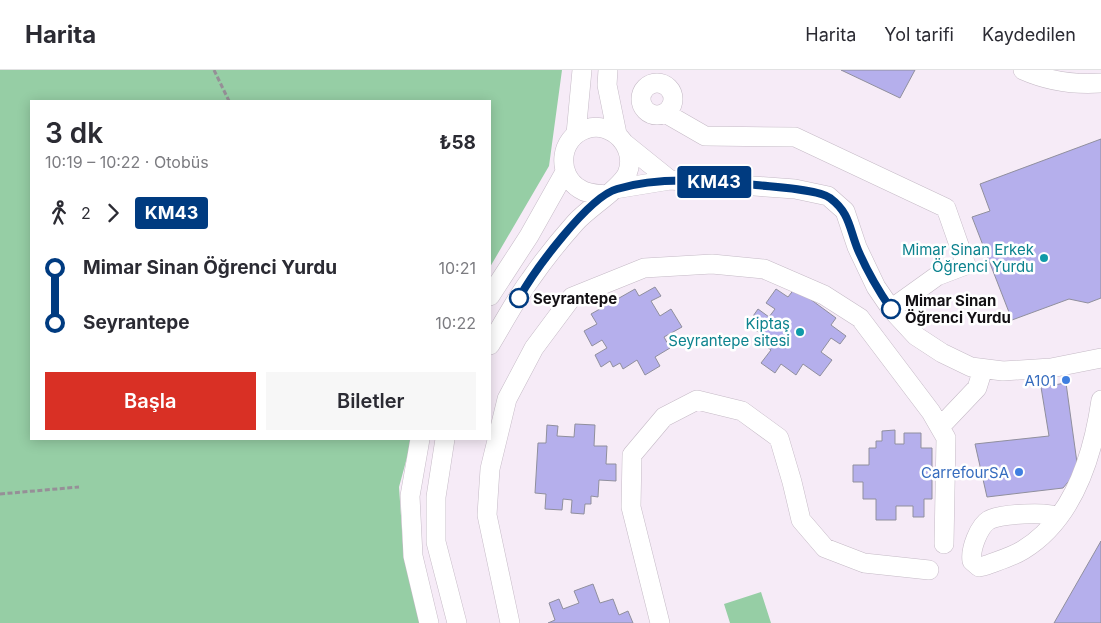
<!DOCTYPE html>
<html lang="tr">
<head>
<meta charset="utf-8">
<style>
  body { margin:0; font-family:Inter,sans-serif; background:#f7f7f7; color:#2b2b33; height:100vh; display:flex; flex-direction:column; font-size:19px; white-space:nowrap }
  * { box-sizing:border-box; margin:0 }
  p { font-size:16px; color:#7c7c81 }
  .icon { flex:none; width:28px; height:28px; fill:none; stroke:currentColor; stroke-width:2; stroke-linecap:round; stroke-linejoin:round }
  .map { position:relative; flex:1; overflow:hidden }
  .side { position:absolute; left:30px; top:30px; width:461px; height:340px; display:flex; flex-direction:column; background:#fff; border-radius:0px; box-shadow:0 2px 12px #0003 }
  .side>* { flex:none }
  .badge { padding:0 10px; border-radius:4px; font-size:18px; line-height:32px }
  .map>.badge { position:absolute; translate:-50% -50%; box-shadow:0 0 0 2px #fff }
  .legs { display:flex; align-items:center; gap:8px; height:55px; padding:0 15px; font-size:16px }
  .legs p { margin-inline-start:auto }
  .summary { display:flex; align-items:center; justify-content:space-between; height:85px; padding:0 15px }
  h1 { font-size:28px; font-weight:600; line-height:38px }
  .action { display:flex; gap:10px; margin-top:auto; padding:10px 15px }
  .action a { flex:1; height:58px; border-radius:0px; background:#d93025; color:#fff; font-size:20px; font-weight:600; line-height:58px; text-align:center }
  .action a+a { background:#f7f7f7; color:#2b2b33 }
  ul { padding:0 15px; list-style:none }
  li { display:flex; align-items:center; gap:18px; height:55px; font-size:19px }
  li i { display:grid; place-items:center; width:8px; height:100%; margin:0 6px; background:currentColor }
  li i::after { content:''; width:12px; height:12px; margin:-6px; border:4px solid; border-radius:50%; background:#fff }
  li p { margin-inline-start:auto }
  li:first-child i { background:linear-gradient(#0000 50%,currentColor 0) }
  li:last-child i { background:linear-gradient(currentColor 50%,#0000 0) }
  header { display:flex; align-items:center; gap:30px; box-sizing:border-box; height:70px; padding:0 25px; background:#fff; border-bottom:1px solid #e1e1e2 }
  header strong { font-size:24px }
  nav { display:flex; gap:28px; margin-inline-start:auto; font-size:18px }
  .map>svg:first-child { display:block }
</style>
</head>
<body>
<header>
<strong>Harita</strong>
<nav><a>Harita</a><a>Yol tarifi</a><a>Kaydedilen</a></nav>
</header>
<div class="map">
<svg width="1101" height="553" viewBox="0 0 1101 553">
  <rect width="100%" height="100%" fill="#f6ebf7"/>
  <path fill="#96cea5" d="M0,0H562L549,96L490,197V31H31V369H412L399,417L404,489L421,553H0Z
    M761,522L771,553H730L724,534Z"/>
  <path fill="#b5afec" stroke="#908f9d" d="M841,0H915L900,28Z
    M1101,69V228L1088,233L1069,229L1012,250L972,147L990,141L980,114Z
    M655,217L661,226L651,231L660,246L671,239L682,257L664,267L670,278L655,287L660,296L645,305L637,290L623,299L620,293L613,297L610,291L601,297L595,285L607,278L602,270L592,276L584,261L597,254L591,244L635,219L639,226Z
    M795,218L836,248L831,255L846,266L840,274L831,268L821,282L832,290L820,306L803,294L796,305L781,294L775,303L761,293L771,280L758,270L762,264L755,260L759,255L751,249L758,239L769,247L775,239L766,233L776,219L788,227Z
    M1066,313L1078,400L1063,418L987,427L975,374L1049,366L1041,317Z
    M575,354L595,355L594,376H607L606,394H616V411L599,410L598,427L591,426V434H585L584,444L571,443L572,430L563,429L562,440L545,439L546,424L535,423L538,373H546L547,355L558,356L557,366L574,367Z
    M895,360V374H904V363H921V378H932V429H924V447H913V436H896V450H876V429H863V412H853V395H869V378H876V371H882V361Z
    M1101,471V553H1054Z
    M593,514L600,533L613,529L619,545L628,541L633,553H548L555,550L549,533L559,529L563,539L579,533L574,521Z"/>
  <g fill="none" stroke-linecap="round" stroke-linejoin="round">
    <defs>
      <path id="minor" d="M608,0L607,15L617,64
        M1023,0C1048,11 1074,15 1101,13
        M641 29a16 16 0 1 1 32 0a16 16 0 1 1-32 0Z
        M665,43L705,66L795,67L946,138L966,195L937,206L891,239
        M576,64L582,0
        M624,73L670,110
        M615,119L670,110L795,119L828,126L845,141L857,177L876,217L891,239L916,266L942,283L971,297L1003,301L1051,298L1101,288
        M490,226L529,166L565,102
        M490,275C503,254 515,230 530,210C543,191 559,171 575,153C588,138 619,120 627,104C638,78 612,50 586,59C559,68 556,105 580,119C587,124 597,124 606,125
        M940,357L977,318L983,299
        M420,369L410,426L413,486L429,553
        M445,369L436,427V472L457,553
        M1058,447C1048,441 1000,444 989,450C979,456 970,479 972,491L979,497L984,496C997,491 1012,487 1023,480C1074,449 1093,385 1101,330
        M510,553L487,445L490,399L507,329L534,278L572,227L644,198L712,194L764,199L824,225L860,248L931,342L946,368L944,474
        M660,553L631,437L632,385L664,347L697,330L742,341L779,368L792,412L801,450L825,478L864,493L929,500"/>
    </defs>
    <use href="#minor" stroke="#c5bac6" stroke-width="20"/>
    <path stroke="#968f97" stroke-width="3" stroke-dasharray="5 2.5" stroke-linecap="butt" d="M214,0L229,31
      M0,424L79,417"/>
    <use href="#minor" stroke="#fff" stroke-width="19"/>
  </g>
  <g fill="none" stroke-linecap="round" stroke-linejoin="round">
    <defs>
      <path id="line-1" d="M519,228C534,201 588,127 617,119C661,106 710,111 756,115C772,117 818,119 830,128C850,143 849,158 858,180C867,201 878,220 891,239"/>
    </defs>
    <use href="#line-1" stroke="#fff" stroke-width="11"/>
    <use href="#line-1" stroke="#003b80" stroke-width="8"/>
  </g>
  <g fill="#0f9aa8" stroke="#fff" stroke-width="2">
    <circle cx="1044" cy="188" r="5"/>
    <circle cx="800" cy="262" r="5"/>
  </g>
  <g fill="#fff" stroke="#003b80" stroke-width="2.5">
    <circle cx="519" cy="228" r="9"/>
    <circle cx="891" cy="239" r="9"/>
  </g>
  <g fill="#3f7fe0" stroke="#fff" stroke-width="2">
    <circle cx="1066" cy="310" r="5"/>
    <circle cx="1019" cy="402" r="5"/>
  </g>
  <g text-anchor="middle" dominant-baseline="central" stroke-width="5" stroke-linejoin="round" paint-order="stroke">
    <g font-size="15" fill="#0d838f" stroke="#fff" text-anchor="end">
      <text x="1034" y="179">Mimar Sinan Erkek<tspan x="1034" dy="17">Öğrenci Yurdu</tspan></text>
      <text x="790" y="253">Kiptaş<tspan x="790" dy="17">Seyrantepe sitesi</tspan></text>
    </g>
    <g font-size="15" font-weight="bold" fill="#131014" stroke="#fff" text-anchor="start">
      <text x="533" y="228">Seyrantepe</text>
      <text x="905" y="230">Mimar Sinan<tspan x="905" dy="17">Öğrenci Yurdu</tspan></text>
    </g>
    <g font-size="15" fill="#366cbe" stroke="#fff" text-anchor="end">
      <text x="1056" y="310">A101</text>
      <text x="1009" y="402">CarrefourSA</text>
    </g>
  </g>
</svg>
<b class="badge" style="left:714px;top:112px;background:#003b80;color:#fff">KM43</b>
<section class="side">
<div class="summary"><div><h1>3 dk</h1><p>10:19 – 10:22 · Otobüs</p></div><b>₺58</b></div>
<div class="legs"><svg class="icon" aria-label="walk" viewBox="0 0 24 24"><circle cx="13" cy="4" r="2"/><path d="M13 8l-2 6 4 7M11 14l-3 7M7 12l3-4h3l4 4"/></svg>2<svg class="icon" aria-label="forward" viewBox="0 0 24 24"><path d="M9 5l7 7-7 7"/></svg><b class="badge" style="background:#003b80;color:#fff">KM43</b></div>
<ul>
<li><i style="color:#003b80"></i><b>Mimar Sinan Öğrenci Yurdu</b><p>10:21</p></li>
<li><i style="color:#003b80"></i><b>Seyrantepe</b><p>10:22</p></li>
</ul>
<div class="action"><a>Başla</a><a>Biletler</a></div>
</section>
</div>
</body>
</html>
